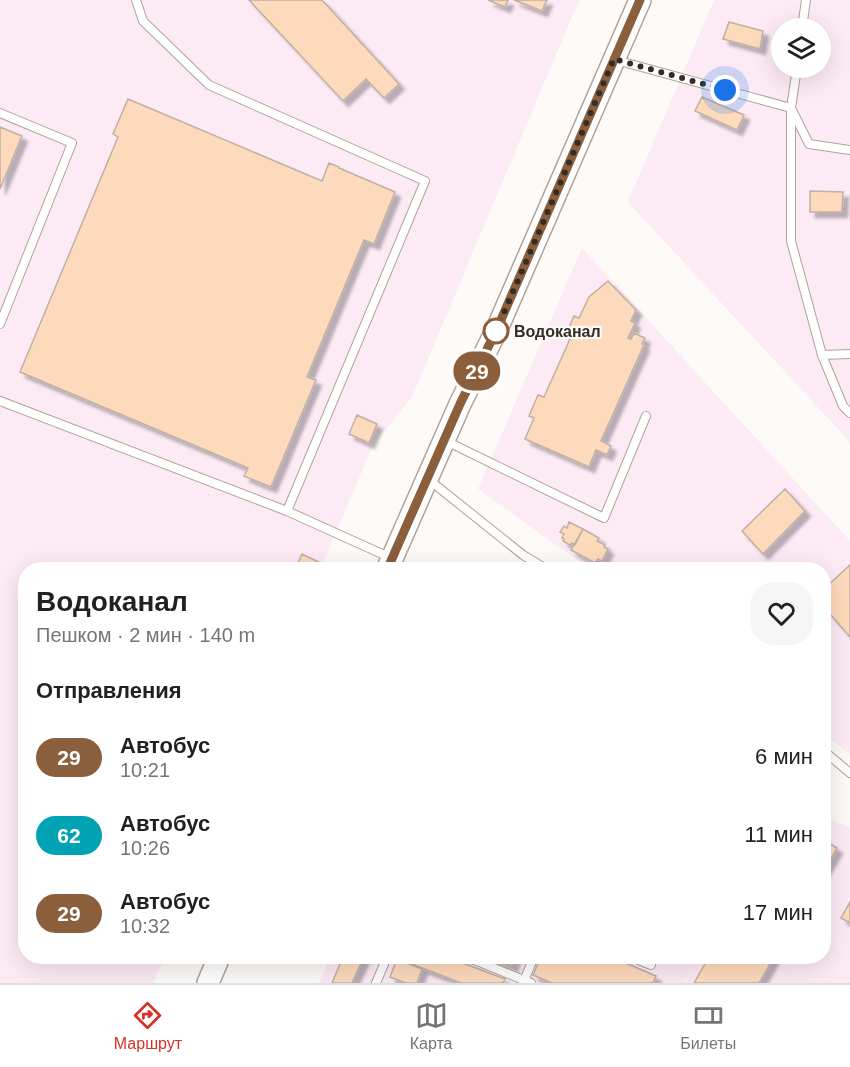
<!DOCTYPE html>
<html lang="ru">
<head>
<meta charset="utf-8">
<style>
  body { margin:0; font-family:Arial,sans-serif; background:#f6f6f6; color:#202124; height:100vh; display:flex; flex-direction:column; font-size:22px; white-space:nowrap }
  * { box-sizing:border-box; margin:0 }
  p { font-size:20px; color:#757577 }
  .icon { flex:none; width:33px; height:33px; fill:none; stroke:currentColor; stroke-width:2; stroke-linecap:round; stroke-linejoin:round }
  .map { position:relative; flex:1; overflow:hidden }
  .sheet { position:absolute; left:18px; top:562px; width:813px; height:402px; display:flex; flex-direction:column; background:#fff; border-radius:24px; box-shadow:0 6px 24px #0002 }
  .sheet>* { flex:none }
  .badge { padding:0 12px; border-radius:20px; font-size:21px; line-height:39px }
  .buttons { position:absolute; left:771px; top:18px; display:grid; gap:12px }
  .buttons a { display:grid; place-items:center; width:60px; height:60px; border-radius:50%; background:#fff; box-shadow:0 6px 24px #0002; font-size:30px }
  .you { position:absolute; width:30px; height:30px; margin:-15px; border:4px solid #fff; border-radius:50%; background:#1a73e8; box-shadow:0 0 0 9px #1a73e833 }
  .map>.badge { position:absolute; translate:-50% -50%; box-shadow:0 0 0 3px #fff }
  h2 { padding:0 18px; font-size:22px; line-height:54px }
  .round { display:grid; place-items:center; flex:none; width:63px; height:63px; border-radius:24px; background:#f6f6f6 }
  .head { display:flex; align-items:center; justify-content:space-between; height:102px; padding:0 18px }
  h1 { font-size:28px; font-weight:700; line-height:45px }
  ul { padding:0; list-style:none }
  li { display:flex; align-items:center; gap:18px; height:78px; padding:0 18px }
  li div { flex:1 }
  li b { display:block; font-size:22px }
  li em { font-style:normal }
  li .badge { min-width:66px; font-weight:700; text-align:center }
  .menu { display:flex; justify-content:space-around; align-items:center; height:84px; border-top:2px solid #e0e0e0; background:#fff; font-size:16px; color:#757577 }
  .menu a { display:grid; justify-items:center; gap:3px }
  .menu .active { color:#d93025 }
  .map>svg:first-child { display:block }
</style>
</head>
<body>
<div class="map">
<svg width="850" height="983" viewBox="0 0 850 983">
  <defs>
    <filter id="shadow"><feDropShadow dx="5.5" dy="5.5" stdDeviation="1.5" flood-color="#0004"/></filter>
  </defs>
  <rect width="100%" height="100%" fill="#fdfaf7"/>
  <path fill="#fceaf5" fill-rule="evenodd" d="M0,0H579L412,397L373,445L320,570H26V957H165L153,983H0Z
    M714,0H850V442L628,202ZM782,28H820V68H782Z
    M582,248L850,541V754L824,735V570H591L478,489Z
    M824,818L850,827V983H686L692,966L685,983H319L330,957H824Z"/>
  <path fill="#fedabd" stroke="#c0b0a4" stroke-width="1.5" filter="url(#shadow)" d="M249,0H322L399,84L384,98L366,79L343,101Z
    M488,0H508L505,7Z
    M514,0H547L542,11Z
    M729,22L763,31L760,49L723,39Z
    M702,97L744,115L737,130L695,111Z
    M128,99L322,181L329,163L339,167V168L395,192L374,244L364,240L307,377L316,380L271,487L244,476L248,468L20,372L118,137L113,134Z
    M0,127L22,136L0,189Z
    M810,191L843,192L842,212H810Z
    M608,281L636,310L631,321L635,323L628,338L631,339L634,333L645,338L642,344L644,345L601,441L611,446L607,455L596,450L589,467L525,439L534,418L529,416L538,395L544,397L570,339L565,337L574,316L579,318L589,297Z
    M357,415L377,424L369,443L349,434Z
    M785,489L805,511L763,554L742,531Z
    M569,522L583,529L575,545L572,543L570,545L563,541L564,539L562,538L564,534L560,532L564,526L567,528Z
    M583,529L599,538L597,541L605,545L604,547L608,549L602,561L598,559L595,563L571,550Z
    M302,554L325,565L322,570H295Z
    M850,565V637L824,607V589Z
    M824,840L837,848L824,871Z
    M850,902V923L841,918Z
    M343,957H364L352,983H332Z
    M399,957H447L505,979L503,983H461L399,959Z
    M490,957H515L512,966Z
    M541,957H612L656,976L653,983H552L533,975Z
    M709,957H774L759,983H694Z
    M397,959L422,969L417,983H406L390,977Z"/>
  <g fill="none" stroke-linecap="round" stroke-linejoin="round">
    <defs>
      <path id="lane" d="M136,0L143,21L209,85L425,181L287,511L391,558
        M802,28L806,0
        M616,60L791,108L809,144L850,150
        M797,68L791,108V241L822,355L843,406L850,413
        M0,113L72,143L0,324
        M822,355L850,354
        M0,401L287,511
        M446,441L604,518L646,416
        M428,479L523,555L548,570
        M824,751L850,773
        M467,957L531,983
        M631,957L651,965
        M376,983L387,957
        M523,983L534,957"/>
      <path id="secondary" d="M387,570L460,404L497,329L640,0
        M208,983L219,957"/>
    </defs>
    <use href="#lane" stroke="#b2a296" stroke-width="10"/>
    <use href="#secondary" stroke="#b2a296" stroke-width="24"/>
    <use href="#lane" stroke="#fff" stroke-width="8"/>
    <use href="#secondary" stroke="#fff" stroke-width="21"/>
  </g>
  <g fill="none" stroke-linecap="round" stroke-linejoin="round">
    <defs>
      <path id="line" d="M387,570L460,404L497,329L640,0"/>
    </defs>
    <use href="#line" stroke="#fff" stroke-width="14"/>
    <use href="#line" stroke="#8b5e3c" stroke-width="9"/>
    <path stroke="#332d28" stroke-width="6" stroke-dasharray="0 10.8" d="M496,331L614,59L725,90"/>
  </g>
  <circle fill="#fff" stroke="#8b5e3c" stroke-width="3" cx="496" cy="331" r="12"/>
  <g text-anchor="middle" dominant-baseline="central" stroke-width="4.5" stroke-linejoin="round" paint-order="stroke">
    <g font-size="16" font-weight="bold" fill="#332d28" stroke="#fdfaf7" text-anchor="start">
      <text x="514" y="331">Водоканал</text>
    </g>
  </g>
</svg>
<div class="buttons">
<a><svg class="icon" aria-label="layers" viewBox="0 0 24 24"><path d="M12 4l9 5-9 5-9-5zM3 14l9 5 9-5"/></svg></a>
</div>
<div class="you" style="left:725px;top:90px"></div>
<b class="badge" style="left:477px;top:371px;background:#8b5e3c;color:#fff">29</b>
<section class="sheet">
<div class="head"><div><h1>Водоканал</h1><p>Пешком · 2 мин · 140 m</p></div><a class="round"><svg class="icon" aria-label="heart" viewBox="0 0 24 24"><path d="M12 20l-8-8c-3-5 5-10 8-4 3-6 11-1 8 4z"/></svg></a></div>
<h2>Отправления</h2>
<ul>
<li><span class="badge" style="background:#8b5e3c;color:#fff">29</span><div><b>Автобус</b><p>10:21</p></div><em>6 мин</em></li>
<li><span class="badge" style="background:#00a3b4;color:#fff">62</span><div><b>Автобус</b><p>10:26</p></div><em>11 мин</em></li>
<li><span class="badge" style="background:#8b5e3c;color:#fff">29</span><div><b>Автобус</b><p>10:32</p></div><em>17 мин</em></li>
</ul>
</section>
</div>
<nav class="menu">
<a class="active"><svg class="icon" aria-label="directions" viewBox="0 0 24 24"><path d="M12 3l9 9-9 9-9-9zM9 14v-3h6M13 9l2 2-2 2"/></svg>Маршрут</a>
<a><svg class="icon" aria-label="map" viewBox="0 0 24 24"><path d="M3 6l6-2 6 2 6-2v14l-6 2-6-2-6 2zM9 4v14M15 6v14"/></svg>Карта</a>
<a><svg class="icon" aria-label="tickets" viewBox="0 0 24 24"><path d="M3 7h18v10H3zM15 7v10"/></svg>Билеты</a>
</nav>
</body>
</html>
